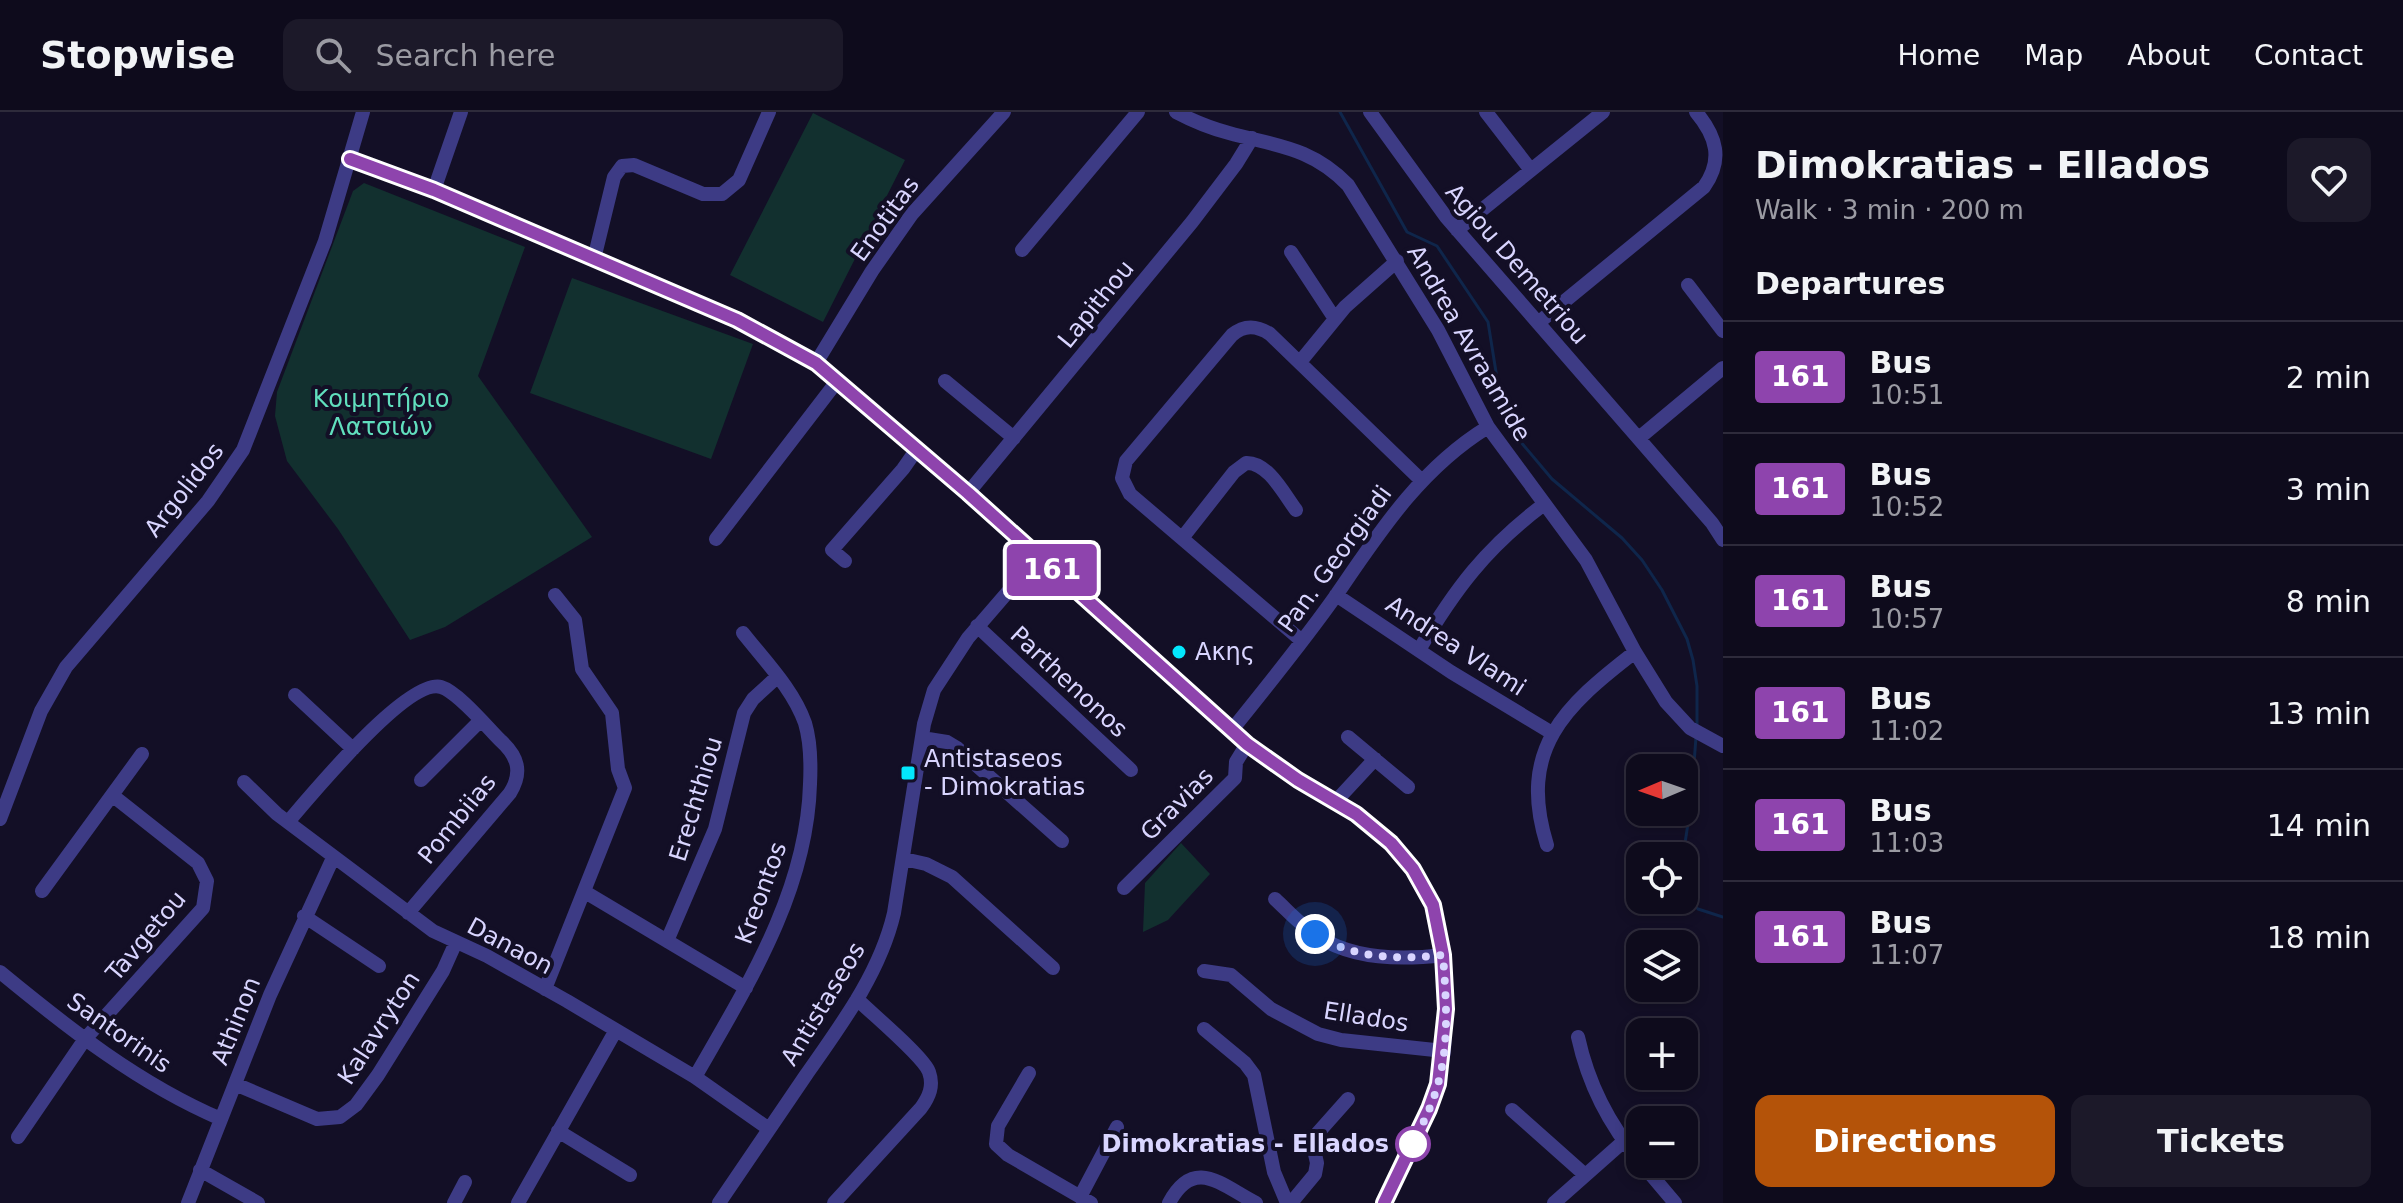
<!DOCTYPE html>
<html lang="en">
<head>
<meta charset="utf-8">
<style>
  body { margin:0; font-family:"DejaVu Sans",sans-serif; background:#1c1929; color:#f1f3f6; height:100vh; display:flex; flex-direction:column; font-size:30px; white-space:nowrap }
  * { box-sizing:border-box; margin:0 }
  p { font-size:26px; color:#9b9ba3 }
  .icon { flex:none; width:44px; height:44px; fill:none; stroke:currentColor; stroke-width:2; stroke-linecap:round; stroke-linejoin:round }
  .map { position:relative; flex:1; overflow:hidden }
  .side { display:flex; flex-direction:column; background:#0e0b1c; width:680px }
  .side>* { flex:none }
  .badge { padding:0 16px; border-radius:6px; font-size:28px; line-height:52px }
  .needle { width:52px; rotate:268deg }
  .tools { position:absolute; left:1626px; top:642px; display:grid; gap:16px }
  .tools a { display:grid; place-items:center; width:72px; height:72px; border-radius:16px; background:#0e0b1c; box-shadow:0 4px 12px #0003,0 0 0 2px #2e2b3b; font-size:40px }
  .you { position:absolute; width:40px; height:40px; margin:-20px; border:6px solid #fff; border-radius:50%; background:#1a73e8; box-shadow:0 0 0 12px #1a73e833 }
  .map>.badge { position:absolute; translate:-50% -50%; box-shadow:0 0 0 4px #fff }
  h2 { padding:0 32px; font-size:30px; line-height:72px }
  .round { display:grid; place-items:center; flex:none; width:84px; height:84px; border-radius:16px; background:#1c1929 }
  .summary { display:flex; align-items:center; justify-content:space-between; height:136px; padding:0 32px }
  h1 { font-size:38px; font-weight:800; line-height:60px }
  .action { display:flex; gap:16px; margin-top:auto; padding:16px 32px }
  .action a { flex:1; height:92px; border-radius:16px; background:#b45309; color:#fff; font-size:32px; font-weight:800; line-height:92px; text-align:center }
  .action a+a { background:#1c1929; color:#f1f3f6 }
  ul { padding:0; list-style:none }
  li { display:flex; align-items:center; gap:24px; height:112px; padding:0 32px; border-top:2px solid #2e2b3b }
  li div { flex:1 }
  li b { display:block; font-size:30px }
  li em { font-style:normal }
  li .badge { min-width:88px; font-weight:700; text-align:center }
  header { display:flex; align-items:center; gap:48px; box-sizing:border-box; height:112px; padding:0 40px; background:#0e0b1c; border-bottom:2px solid #2e2b3b }
  header strong { font-size:38px }
  nav { display:flex; gap:44px; margin-inline-start:auto; font-size:28px }
  .search { width:560px; height:72px; background:#1c1929; display:flex; align-items:center; gap:20px; box-sizing:border-box; padding:0 28px; border-radius:16px; color:#9b9ba3; font-size:30px }
  main { display:flex; flex:1; min-height:0 }
  .map>svg:first-child { display:block }
</style>
</head>
<body>
<header>
<strong>Stopwise</strong>
<div class="search"><svg class="icon" aria-label="search" viewBox="0 0 24 24"><circle cx="10" cy="10" r="6"/><path d="M15 15l6 6"/></svg>Search here</div>
<nav><a>Home</a><a>Map</a><a>About</a><a>Contact</a></nav>
</header>
<main>
<div class="map">
<svg width="1723" height="1091" viewBox="0 0 1723 1091">
  <rect width="100%" height="100%" fill="#130f26"/>
  <path fill="#12302f" d="M813,1L905,48L823,210L730,163Z
    M364,71L525,135L478,264L592,425L445,515L410,528L338,417L287,349L275,304L277,280L353,79Z
    M572,166L753,232L711,347L530,281Z
    M1181,731L1210,762L1168,808L1143,820L1145,771Z"/>
  <g fill="none" stroke-linecap="round" stroke-linejoin="round">
    <path stroke="#0f264b" stroke-width="3" d="M1340,0L1407,120L1437,134L1488,210L1504,310L1552,367L1622,426L1642,448L1662,478L1687,527L1693,548L1697,574V613
      M1683,744L1691,692L1696,625
      M1684,784L1698,797L1723,805"/>
    <path stroke="#3d3b85" stroke-width="14" d="M1176,0C1193,9 1210,16 1229,21C1276,34 1311,35 1348,73L1438,218L1488,315L1586,448L1635,540L1666,590L1690,616L1723,634
      M1370,0L1446,105L1712,411L1723,428
      M1486,0L1530,57
      M350,47L434,78L737,208L816,251L968,381L1247,632L1298,668L1356,702L1391,731L1413,757L1431,787L1441,826L1446,897L1444,939L1438,972L1429,997L1384,1091
      M434,78L461,0
      M1457,118L1603,0
      M1022,138L1138,0
      M1291,140L1335,207
      M594,147L614,65L622,54L634,53L703,82H722L739,68L769,0
      M1688,173L1723,219
      M1538,211L1704,75C1723,48 1717,25 1696,0
      M1300,250L1345,195L1397,149
      M816,251L872,159L912,102L1004,0
      M945,269L1014,326
      M1639,326L1723,256
      M968,381L1192,110L1236,52L1252,26
      M1183,425L1234,360L1246,351C1268,350 1284,382 1296,398
      M716,427L838,268
      M845,449L832,438L903,357L917,337
      M1336,483L1451,560L1552,621
      M977,514L1131,658
      M1302,529L1130,382L1122,366L1126,349L1232,223C1244,213 1256,213 1270,222L1421,368
      M1419,538C1455,477 1486,436 1543,393
      M295,583L353,637
      M1231,619C1267,574 1304,529 1337,482C1380,419 1421,356 1488,315
      M1348,625L1408,675
      M922,626L947,630L957,636L1062,729
      M421,668L480,609
      M244,670L277,702L433,819L487,844L567,889L695,965L769,1017
      M1336,689L1375,647
      M0,707L41,599L66,555L208,389L243,338L325,129L363,0
      M288,710C311,683 408,566 441,575C458,580 487,615 500,628C518,644 523,660 510,681L408,801
      M1547,733C1517,637 1565,594 1635,540
      M904,747L926,752L952,765L1053,856
      M1124,776L1235,666L1236,650L1247,632
      M42,779L142,642
      M585,780L746,876
      M1275,787C1289,800 1302,815 1319,825C1355,848 1402,848 1443,843
      M304,804L379,854
      M667,829L715,717L744,601L753,587L777,565
      M1204,859L1231,863L1271,897L1318,922L1341,928L1444,939
      M0,860C68,916 139,972 221,1007
      M545,877L625,676L618,657L612,601L582,557L575,508L555,483
      M1204,917L1245,951L1254,963L1274,1060L1287,1091
      M1578,925C1588,971 1610,1014 1640,1049
      M1029,961L998,1014L996,1032L1008,1043L1091,1091
      M695,965C747,874 807,780 810,672C811,652 811,631 805,611C793,577 765,549 743,521
      M235,972L317,1007L340,1005L356,993L378,963L443,859L456,830
      M1512,998L1584,1062
      M558,1019L630,1063
      M18,1025L85,927L203,796L207,769L198,751L112,683
      M1642,1052L1675,1091
      M200,1058L258,1091
      M1080,1085L1117,1015
      M188,1091L270,883L333,746
      M454,1091L465,1070
      M518,1091L616,918
      M719,1091C748,1048 777,1006 806,963C841,913 880,861 894,801L924,612L934,578L968,526L1038,445
      M834,1091L921,996C929,985 934,974 929,960C924,945 871,901 857,887
      M1169,1091C1194,1044 1221,1073 1256,1091
      M1291,1091L1315,1062L1317,1051L1313,1033L1316,1023L1348,987
      M1554,1091L1624,1029"/>
  </g>
  <g fill="none" stroke-linecap="round" stroke-linejoin="round">
    <defs>
      <path id="line" d="M350,47L434,78L737,208L816,251L968,381L1247,632L1298,668L1356,702L1391,731L1413,757L1433,793L1443,843L1446,897L1438,972L1429,997L1384,1091"/>
    </defs>
    <use href="#line" stroke="#fff" stroke-width="18"/>
    <use href="#line" stroke="#8e44ad" stroke-width="12"/>
    <path stroke="#d9d5ff" stroke-width="8" stroke-dasharray="0 14.4" d="M1315,822C1353,847 1400,848 1443,843C1446,886 1450,933 1437,975C1431,997 1420,1017 1410,1038L1413,1032"/>
  </g>
  <g fill="#03e7fd" stroke="#130f26" stroke-width="3">
    <circle cx="1179" cy="540" r="8"/>
    <rect x="900" y="653" width="16" height="16" rx="4"/>
  </g>
  <circle fill="#fff" stroke="#8e44ad" stroke-width="4" cx="1413" cy="1032" r="16"/>
  <g text-anchor="middle" dominant-baseline="central" stroke-width="8" stroke-linejoin="round" paint-order="stroke">
    <g font-size="24" fill="#d9d5ff" stroke="#130f26">
      <text transform="translate(885 107) rotate(-54)">Enotitas</text>
      <text transform="translate(1517 152) rotate(49)">Agiou Demetriou</text>
      <text transform="translate(1096 192) rotate(-51)">Lapithou</text>
      <text transform="translate(1469 231) rotate(60)">Andrea Avraamide</text>
      <text transform="translate(184 378) rotate(-52)">Argolidos</text>
      <text transform="translate(1335 447) rotate(-54)">Pan. Georgiadi</text>
      <text transform="translate(1456 534) rotate(33)">Andrea Vlami</text>
      <text transform="translate(1069 570) rotate(43)">Parthenonos</text>
      <text transform="translate(696 687) rotate(-73)">Erechthiou</text>
      <text transform="translate(1177 692) rotate(-45)">Gravias</text>
      <text transform="translate(457 707) rotate(-51)">Pombiias</text>
      <text transform="translate(761 781) rotate(-70)">Kreontos</text>
      <text transform="translate(146 824) rotate(-50)">Tavgetou</text>
      <text transform="translate(510 834) rotate(28)">Danaon</text>
      <text transform="translate(823 892) rotate(-59)">Antistaseos</text>
      <text transform="translate(1366 905) rotate(9)">Ellados</text>
      <text transform="translate(236 909) rotate(-68)">Athinon</text>
      <text transform="translate(379 916) rotate(-57)">Kalavryton</text>
      <text transform="translate(119 921) rotate(35)">Santorinis</text>
    </g>
    <g font-size="24" fill="#61dfbe" stroke="#130f26">
      <text x="381" y="287">Κοιμητήριο<tspan x="381" dy="28">Λατσιών</tspan></text>
    </g>
    <g font-size="24" fill="#d9d5ff" stroke="#130f26" text-anchor="start">
      <text x="1195" y="540">Ακης</text>
      <text x="924" y="647">Antistaseos<tspan x="924" dy="28">- Dimokratias</tspan></text>
    </g>
    <g font-size="24" font-weight="bold" fill="#d9d5ff" stroke="#130f26" text-anchor="end">
      <text x="1389" y="1032">Dimokratias - Ellados</text>
    </g>
  </g>
</svg>
<div class="tools">
<a><svg class="needle" viewBox="-14 -14 28 28"><path d="M0-13l5 13h-10z" fill="#e53935"/><path d="M0 13l5-13h-10z" fill="#9b9ba3"/></svg></a>
<a><svg class="icon" aria-label="locate" viewBox="0 0 24 24"><circle cx="12" cy="12" r="6"/><path d="M12 2v4M12 18v4M2 12h4M18 12h4"/></svg></a>
<a><svg class="icon" aria-label="layers" viewBox="0 0 24 24"><path d="M12 4l9 5-9 5-9-5zM3 14l9 5 9-5"/></svg></a>
<a>+</a>
<a>−</a>
</div>
<div class="you" style="left:1315px;top:822px"></div>
<b class="badge" style="left:1052px;top:458px;background:#8e44ad;color:#fff">161</b>
</div>
<section class="side">
<div class="summary"><div><h1>Dimokratias - Ellados</h1><p>Walk · 3 min · 200 m</p></div><a class="round"><svg class="icon" aria-label="heart" viewBox="0 0 24 24"><path d="M12 20l-8-8c-3-5 5-10 8-4 3-6 11-1 8 4z"/></svg></a></div>
<h2>Departures</h2>
<ul>
<li><span class="badge" style="background:#8e44ad;color:#fff">161</span><div><b>Bus</b><p>10:51</p></div><em>2 min</em></li>
<li><span class="badge" style="background:#8e44ad;color:#fff">161</span><div><b>Bus</b><p>10:52</p></div><em>3 min</em></li>
<li><span class="badge" style="background:#8e44ad;color:#fff">161</span><div><b>Bus</b><p>10:57</p></div><em>8 min</em></li>
<li><span class="badge" style="background:#8e44ad;color:#fff">161</span><div><b>Bus</b><p>11:02</p></div><em>13 min</em></li>
<li><span class="badge" style="background:#8e44ad;color:#fff">161</span><div><b>Bus</b><p>11:03</p></div><em>14 min</em></li>
<li><span class="badge" style="background:#8e44ad;color:#fff">161</span><div><b>Bus</b><p>11:07</p></div><em>18 min</em></li>
</ul>
<div class="action"><a>Directions</a><a>Tickets</a></div>
</section>
</main>
</body>
</html>
